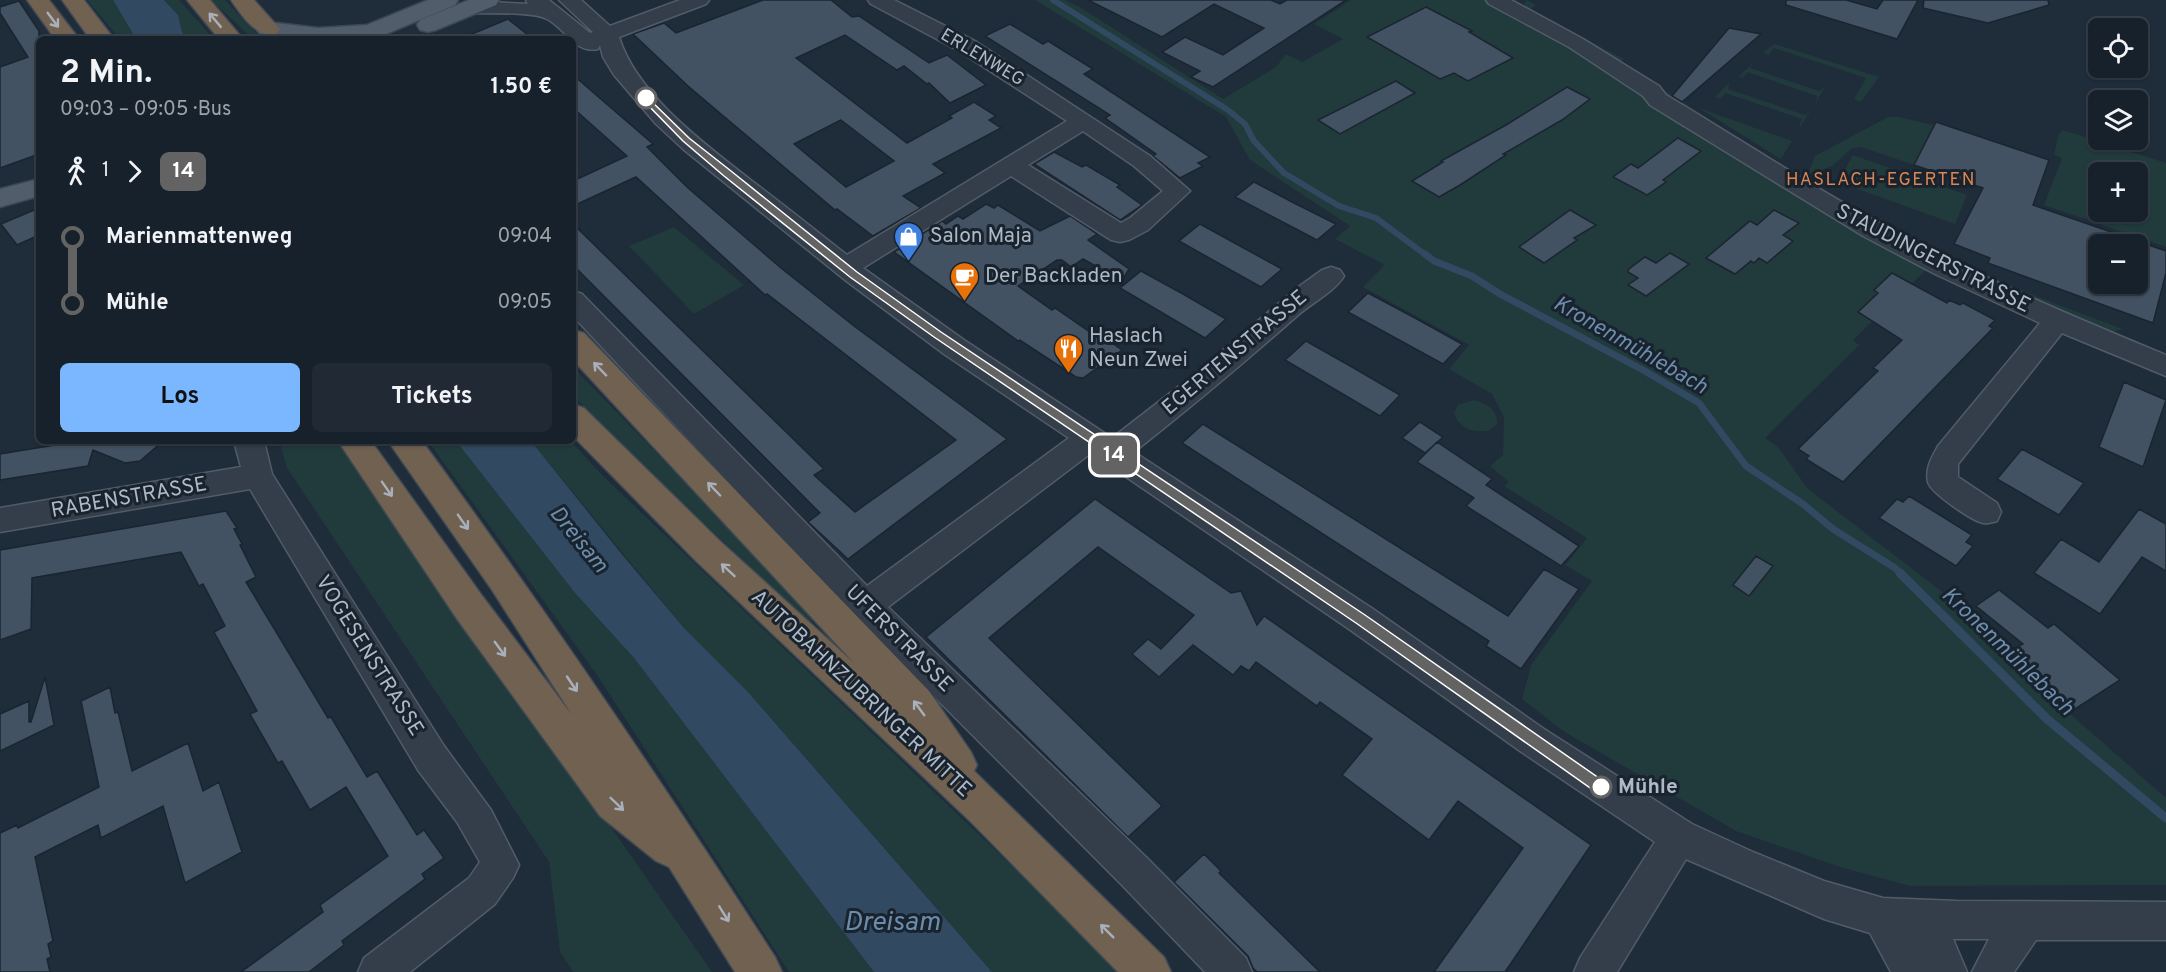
<!DOCTYPE html>
<html lang="de">
<head>
<meta charset="utf-8">
<style>
  body { margin:0; font-family:Overpass,sans-serif; background:#202934; color:#f1f3f6; height:100vh; display:flex; flex-direction:column; font-size:22px; white-space:nowrap }
  * { box-sizing:border-box; margin:0 }
  p { font-size:20px; color:#9ea3a9 }
  .icon { flex:none; width:33px; height:33px; fill:none; stroke:currentColor; stroke-width:2; stroke-linecap:round; stroke-linejoin:round }
  .map { position:relative; flex:1; overflow:hidden }
  .drawer { position:absolute; left:36px; top:36px; width:540px; height:408px; display:flex; flex-direction:column; background:#17212c; border-radius:9px; box-shadow:0 2px 4px #0004,0 0 0 2px #363e48 }
  .drawer>* { flex:none }
  .badge { padding:0 12px; border-radius:9px; font-size:21px; line-height:39px }
  .fabs { position:absolute; left:2088px; top:18px; display:grid; gap:12px }
  .fabs a { display:grid; place-items:center; width:60px; height:60px; border-radius:9px; background:#17212c; box-shadow:0 2px 4px #0004,0 0 0 2px #363e48; font-size:30px }
  .map>.badge { position:absolute; translate:-50% -50%; box-shadow:0 0 0 3px #fff }
  .legs { display:flex; align-items:center; gap:9px; height:66px; padding:0 24px; font-size:20px }
  .legs p { margin-inline-start:auto }
  .overview { display:flex; align-items:center; justify-content:space-between; height:102px; padding:0 24px }
  h1 { font-size:33px; font-weight:700; line-height:45px }
  .cta { display:flex; gap:12px; margin-top:auto; padding:12px 24px }
  .cta a { flex:1; height:69px; border-radius:9px; background:#7bb7fe; color:#111; font-size:24px; font-weight:700; line-height:69px; text-align:center }
  .cta a+a { background:#202934; color:#f1f3f6 }
  ul { padding:0 24px; list-style:none }
  li { display:flex; align-items:center; gap:21px; height:66px; font-size:22px }
  li i { display:grid; place-items:center; width:9px; height:100%; margin:0 8px; background:currentColor }
  li i::after { content:''; width:15px; height:15px; margin:-8px; border:4px solid; border-radius:50%; background:#17212c }
  li p { margin-inline-start:auto }
  li:first-child i { background:linear-gradient(#0000 50%,currentColor 0) }
  li:last-child i { background:linear-gradient(currentColor 50%,#0000 0) }
  .map>svg:first-child { display:block }
</style>
</head>
<body>
<div class="map">
<svg width="2166" height="972" viewBox="0 0 2166 972">
  <rect width="100%" height="100%" fill="#1f2c3a"/>
  <path fill="#213a3b" fill-rule="evenodd" d="M87,0H113L136,39H120Z
    M164,0H179L214,39H187L182,32L178,15Z
    M211,0H225L262,39H253Z
    M1035,0H1065L1080,7L1223,99L1276,67L1286,54L1302,62L1343,39L1314,24L1351,0H1505L1522,7L1527,0L1536,5L1530,10L1624,59L1620,62C1710,119 1800,180 1894,231C1967,271 2045,300 2123,329L2081,341L1927,269L1853,340L1859,345L1765,438L1778,447L1808,489L1940,590L2002,654L2166,798V885L1910,886L1840,867L1736,831L1563,731L1522,699L1531,665L1592,581L1565,565L1587,538L1504,486L1509,482L1490,466L1503,455L1504,417L1492,394L1449,369L1469,345L1363,287L1385,265L1335,239L1350,226L1250,160L1226,117Z
    M1775,44L1879,77L1861,102L1854,99L1866,78L1774,48L1769,55L1763,52Z
    M1753,63L1750,68L1819,91L1825,87L1816,102L1817,96L1747,72L1743,78L1738,77Z
    M1730,82L1728,89L1805,115L1811,110L1800,127L1799,126L1802,119L1725,93L1720,99L1715,97Z
    M1699,108L1792,141L1781,159Z
    M1888,117H1899L1933,125L1936,122L2049,160L2033,205L2166,251V273L2153,323L1988,263L1990,258L1954,245L1971,211L1996,193L1861,147L1851,149L1832,166L1808,176L1807,175L1815,156ZM2098,244H2138V284H2098Z
    M2063,130L2166,163V247L2044,205L2062,158L2054,155L2059,133ZM2098,172H2138V212H2098Z
    M1853,155L1967,195L1955,224L1838,182Z
    M674,227L744,285L694,314L629,246Z
    M573,367L816,617L810,622L804,620L573,396Z
    M1473,400C1486,403 1498,409 1497,424L1490,430C1476,434 1458,429 1454,413L1458,405Z
    M279,441H342L712,972H573L560,952L549,862L287,468Z
    M428,441H456L575,593L634,658L874,972H789L597,675Z
    M531,441H571L601,474L1123,972H992L748,692L684,628Z"/>
  <path fill="#324962" d="M113,0H164L178,15L182,32L187,39H136Z
    M456,441H531L620,552L684,628L748,692L992,972H874L634,658L575,593Z"/>
  <g fill="none" stroke-linecap="round" stroke-linejoin="round">
    <path stroke="#324962" stroke-width="6" d="M1053,0L1228,110L1245,124L1254,141L1284,173L1339,206L1376,218L1427,256"/>
    <path stroke="#324962" stroke-width="7" d="M1425,254L1434,261L1472,276L1500,294L1643,370L1699,403L1746,466L1803,504L1833,529L1895,568L1902,575"/>
    <path stroke="#324962" stroke-width="9" d="M1900,573L2047,719L2166,818"/>
  </g>
  <path fill="#425262" stroke="#1b2531" stroke-width="1.5" fill-rule="evenodd" d="M763,0H831L852,17L859,16L929,63L947,55L986,85L950,103L929,83L927,84L904,66L897,70L845,35L796,58L907,143L952,118L949,116L974,102L996,116L989,120L1001,128L933,164L945,173L903,196L921,208L873,236L837,209L835,210L740,130L688,86L633,34L664,23L676,33ZM841,120L863,137L894,161L846,187L794,144Z
    M1088,0H1271L1280,4L1287,0H1346L1213,87L1191,77L1200,71L1162,52L1185,37L1223,55L1264,28L1214,4L1162,37Z
    M1786,0H1846L1877,9L1883,0H1918L1897,39L1786,5Z
    M1924,0H2048L2049,5L1988,23L1923,8Z
    M19,1L39,31V154L0,168V67L28,57L0,13V7Z
    M1426,7L1472,31L1469,32L1513,58L1468,81L1454,73L1440,79L1367,37Z
    M508,19L533,39H460Z
    M1010,24L1043,44L1048,41L1093,69L1084,74L1210,157L1198,163L1203,166L1180,178L1153,156L1156,154L1105,118L1110,115L985,36Z
    M1729,28L1761,34L1682,102L1672,96Z
    M573,75L653,144L647,147L688,188L781,268L854,326L1007,439L848,559L808,522L820,513L573,265V224L824,469L814,475L855,512L956,440L767,294L765,295L636,177L573,206V181L627,156L573,108Z
    M1396,81L1415,93L1340,134L1318,120Z
    M1567,87L1590,99L1562,120L1503,154L1506,155L1460,185L1439,197L1412,181L1443,162L1441,161L1506,125Z
    M1936,122L2049,160L2033,205L2166,251V273L2153,323L1988,263L1990,258L1954,244L1983,188L1914,165ZM2098,244H2138V284H2098Z
    M1678,138L1701,151L1663,180L1666,182L1647,195L1613,177L1631,164L1638,168Z
    M1054,152L1082,167L1086,165L1120,185L1117,187L1142,205L1120,220L1034,164Z
    M1254,182L1294,203L1336,224L1317,240L1235,197Z
    M986,204L994,208L998,205L1040,231L1070,216L1097,234L1088,240L1129,269L1122,281L1083,259L1071,267L1062,260H1057L1018,286L1052,310L1055,308L1090,332L1093,330L1122,350L1083,378L1076,377L1020,340L1018,341L894,252L942,221L946,224L958,216L963,219Z
    M39,208V235L17,245L1,224Z
    M1570,210L1596,225L1574,238L1577,240L1544,263L1519,247Z
    M1774,210L1799,223L1783,235L1793,241L1767,263L1759,258L1754,263L1751,261L1735,274L1706,258L1750,221L1757,225Z
    M1200,224L1240,246L1282,269L1261,287L1179,241Z
    M1670,253L1689,264L1646,296L1628,285L1638,278L1628,272L1629,269L1645,257L1656,263Z
    M1141,271L1183,294L1226,319L1205,338L1120,288Z
    M1892,273L1947,303L1949,300L1960,305L1963,303L1995,320L1989,326L1993,328L1843,482L1806,459L1809,456L1798,449L1878,371L1873,368L1902,340L1858,312L1878,293L1874,290Z
    M1368,293L1415,318L1462,344L1443,364L1348,312Z
    M1306,341L1352,367L1400,395L1380,416L1285,360Z
    M2124,382L2166,400L2143,467L2099,447Z
    M1420,422L1443,437L1425,453L1402,438Z
    M1203,424L1508,616L1544,569L1579,589L1521,669L1486,646L1489,641L1182,443Z
    M72,441H163L140,461L125,463L93,450L88,466L0,480V454L74,442Z
    M1437,442L1492,479L1486,485L1579,546L1561,566L1466,506L1474,498L1417,462Z
    M2022,449L2084,483L2059,515L1997,479Z
    M1909,496L1972,535L1966,542L1973,546L1956,566L1879,518L1897,499L1903,502Z
    M1095,499L1231,593L1241,591L1257,625L1264,616L1591,845L1505,972H1434L1523,848L1458,801L1429,840L1342,775L1372,739L1320,702L1317,706L1256,662L1249,671L1241,666L1233,675L1193,645L1159,677L1132,654L1148,639L1161,649L1194,615L1098,547L989,638L1162,806L1128,837L926,637Z
    M2139,509L2166,524V571L2142,557L2100,614L2034,573L2061,539L2099,562Z
    M226,511L237,528L234,529L242,544L240,545L256,577L246,582L328,718L331,717L367,777L377,771L417,835L424,830L444,858L422,874L425,879L342,941L344,945L309,972H241L323,912L320,905L388,856L346,787L310,810L282,761L278,763L250,714L257,711L214,632L225,626L203,584L199,586L181,552L32,578L31,629L0,640V550Z
    M1756,556L1773,566L1749,596L1733,585Z
    M1999,590L2048,628L2054,624L2120,680L2075,709L2050,688L2047,690L2030,675L2032,673L2009,652L2023,644L1976,606Z
    M45,677L54,725L0,751V714L29,701V722H31Z
    M110,687L115,713L118,712L132,771L188,743L203,791L219,782L242,852L185,883L163,806L101,838L98,825L35,857L53,941L48,944L51,957L47,959L50,972H0V833L17,825L18,828L99,787L81,701Z
    M1204,854L1221,871L1219,873L1320,972H1257L1253,968L1248,956L1174,882Z"/>
  <g fill="none" stroke-linecap="round" stroke-linejoin="round">
    <defs>
      <path id="minor" d="M526,0H549L590,33L593,32L559,0H581L610,26L680,0H709L706,4L619,37C637,95 705,144 752,181C784,205 815,230 847,255L1067,121L959,51L871,4L868,0H894L975,41L1150,156L1190,191L1148,230L1129,240L1120,242L1111,240L1011,176L863,268L964,340L1112,438L1196,373L1297,288L1322,270L1331,267L1340,270L1344,276C1334,292 1312,303 1298,315C1245,362 1190,408 1134,452L1373,609L1544,729L1692,824L1753,852L1824,881L1883,898L1957,901L2166,902V940H2036L2014,972H1972L1989,939H1953L1967,972H1891L1870,933L1824,919L1686,859L1617,972H1574L1580,958L1655,842L1520,751L1349,629L1091,453L888,607L1148,859L1246,958L1252,972H1205L1122,885L854,616L573,316V291L582,294L867,586L1069,438L944,354L845,280L683,149L656,124L614,75L603,57L600,45L598,49C575,54 565,28 547,19C531,11 490,14 471,13L464,11L461,7L464,3L471,1L528,4ZM1083,131L1134,166L1163,191L1130,218L1121,223L1028,165Z
        M1486,0H1511L1583,39L1659,86L1666,95C1738,138 1807,184 1881,224C1973,274 2069,315 2166,355V376L2062,333L1958,464V477L1997,503L2001,512L1997,521C1992,522 1988,524 1983,523C1972,521 1930,492 1928,482C1925,468 1932,457 1938,446L2040,323L1935,274L1863,236L1650,105L1643,96L1569,47L1489,4Z
        M234,441H264L272,474L444,746L491,810L519,865L513,878L495,904L410,972H358L364,958L469,878L480,862L457,822L418,770L250,489L0,532V508L241,467Z"/>
      <path id="major" d="M428,0H458L455,5L374,39H294L260,34L256,29L260,24L268,22L318,28L367,25Z
        M469,0H499L496,5L436,30L428,32L420,30L417,25L420,20Z
        M39,179V196L0,207V189Z"/>
      <path id="highway" d="M27,0H49L79,39H55Z
        M62,0H84L114,39H90Z
        M187,0H210L243,39H219Z
        M231,0H254L280,29L276,34C257,39 241,15 231,0Z
        M573,330L584,333L929,691L971,752L977,765L974,771L1164,957L1171,972H1118L972,823L697,562L573,436V404L584,408L721,542L854,663L573,360Z
        M338,441H371L483,597L572,715L492,590L388,441H422C545,609 662,782 775,957L782,972H735L669,867L656,861L600,816L457,619Z"/>
    </defs>
    <use href="#minor" stroke="#515c68" stroke-width="3"/>
    <use href="#major" stroke="#3d4754" stroke-width="3"/>
    <use href="#highway" stroke="#3e4955" stroke-width="3"/>
    <use href="#minor" fill="#333e4a" fill-rule="evenodd"/>
    <use href="#major" fill="#515d6a" fill-rule="evenodd"/>
    <use href="#highway" fill="#716150" fill-rule="evenodd"/>
  </g>
  <defs><path id="oneway-shaft" d="M-6 0H5M1.5-3L5.5 0L1.5 3" fill="none" stroke-width="1.6" stroke-linecap="round" stroke-linejoin="round" transform="scale(1.5)"/></defs>
  <g stroke="#a8b0bb">
    <use href="#oneway-shaft" transform="translate(53 20) rotate(53)"/>
    <use href="#oneway-shaft" transform="translate(215 20) rotate(-130)"/>
    <use href="#oneway-shaft" transform="translate(600 369) rotate(-134)"/>
    <use href="#oneway-shaft" transform="translate(387 489) rotate(55)"/>
    <use href="#oneway-shaft" transform="translate(714 489) rotate(-134)"/>
    <use href="#oneway-shaft" transform="translate(463 522) rotate(55)"/>
    <use href="#oneway-shaft" transform="translate(728 570) rotate(-137)"/>
    <use href="#oneway-shaft" transform="translate(500 649) rotate(54)"/>
    <use href="#oneway-shaft" transform="translate(572 684) rotate(56)"/>
    <use href="#oneway-shaft" transform="translate(919 708) rotate(-126)"/>
    <use href="#oneway-shaft" transform="translate(617 804) rotate(44)"/>
    <use href="#oneway-shaft" transform="translate(724 914) rotate(58)"/>
    <use href="#oneway-shaft" transform="translate(1107 931) rotate(-135)"/>
  </g>
  <path fill="#646363" stroke="#fff" stroke-width="1.5" d="M646,96L689,138L731,171L857,272L941,332L1365,615L1606,783L1608,787L1606,792L1601,794L1596,792L1356,623L934,337L850,277L724,176L683,141L643,100L642,98Z"/>
  <defs>
    <symbol id="shop-pin" viewBox="-11 -11 22 30"><path d="M0 17L-7.5 6A9.5 9.5 0 1 1 7.5 6Z" fill="#3f7fe0" stroke="#19232e"/><path d="M-5-2.5h2.3a2.7 3.5 0 0 1 5.4 0H5L5.5 6h-11ZM-1.5-2.5h3a1.5 2.3 0 0 0-3 0Z" fill="#fff"/></symbol>
    <symbol id="cafe-pin" viewBox="-11 -11 22 30"><path d="M0 17L-7.5 6A9.5 9.5 0 1 1 7.5 6Z" fill="#e8710a" stroke="#19232e"/><path d="M-5.5-4.5H6V0H3Q3 3.5 0 3.5H-2.5Q-5.5 3.5-5.5 0ZM3-3.2v2h1.7v-2ZM-6 4.5H4V6H-6Z" fill="#fff"/></symbol>
    <symbol id="restaurant-pin" viewBox="-11 -11 22 30"><path d="M0 17L-7.5 6A9.5 9.5 0 1 1 7.5 6Z" fill="#e8710a" stroke="#19232e"/><path d="M-5-6h1v4h1v-4h1v4h1v-4h1v5L-1.5 .5V6h-2V.5L-5-1ZM5-6V6H3V1.5H1.5Q1.5-4 5-6Z" fill="#fff"/></symbol>
  </defs>
  <g fill-rule="evenodd">
    <use href="#shop-pin" x="892" y="220" width="33" height="45"/>
    <use href="#cafe-pin" x="948" y="260" width="33" height="45"/>
    <use href="#restaurant-pin" x="1052" y="332" width="33" height="45"/>
  </g>
  <g fill="#fff" stroke="#646363" stroke-width="3">
    <circle cx="646" cy="98" r="10"/>
    <circle cx="1601" cy="787" r="10"/>
  </g>
  <g text-anchor="middle" dominant-baseline="central" stroke-width="6" stroke-linejoin="round" paint-order="stroke">
    <g font-size="18" fill="#aeb9c7" stroke="#19232e">
      <text transform="translate(982 58) rotate(31)">ERLENWEG</text>
    </g>
    <g font-size="18" letter-spacing="1.5" fill="#da8655" stroke="#19232e">
      <text x="1881" y="180">HASLACH-EGERTEN</text>
    </g>
    <g font-size="21" fill="#aeb9c7" stroke="#19232e" text-anchor="start">
      <text x="930" y="236">Salon Maja</text>
      <text x="985" y="276">Der Backladen</text>
      <text x="1089" y="336">Haslach<tspan x="1089" dy="24">Neun Zwei</tspan></text>
    </g>
    <g font-size="21" fill="#aeb9c7" stroke="#19232e">
      <text transform="translate(1933 259) rotate(27)">STAUDINGERSTRASSE</text>
      <text transform="translate(1235 353) rotate(-40)">EGERTENSTRASSE</text>
      <text transform="translate(129 498) rotate(-10)">RABENSTRASSE</text>
      <text transform="translate(899 639) rotate(45)">UFERSTRASSE</text>
      <text transform="translate(369 656) rotate(58)">VOGESENSTRASSE</text>
      <text transform="translate(861 694) rotate(43)">AUTOBAHNZUBRINGER MITTE</text>
    </g>
    <g font-size="21" font-weight="bold" fill="#aeb9c7" stroke="#19232e" text-anchor="start">
      <text x="1618" y="787">Mühle</text>
    </g>
    <g font-size="22" font-style="italic" fill="#6c8cac" stroke="#19232e">
      <text transform="translate(1630 346) rotate(30)">Kronenmühlebach</text>
      <text transform="translate(578 540) rotate(51)">Dreisam</text>
      <text transform="translate(2007 652) rotate(44)">Kronenmühlebach</text>
    </g>
    <g font-size="27" font-style="italic" fill="#6c8cac" stroke="#19232e">
      <text x="892" y="923">Dreisam</text>
    </g>
  </g>
</svg>
<div class="fabs">
<a><svg class="icon" aria-label="locate" viewBox="0 0 24 24"><circle cx="12" cy="12" r="6"/><path d="M12 2v4M12 18v4M2 12h4M18 12h4"/></svg></a>
<a><svg class="icon" aria-label="layers" viewBox="0 0 24 24"><path d="M12 4l9 5-9 5-9-5zM3 14l9 5 9-5"/></svg></a>
<a>+</a>
<a>−</a>
</div>
<b class="badge" style="left:1114px;top:455px;background:#646363;color:#fff">14</b>
<section class="drawer">
<div class="overview"><div><h1>2 Min.</h1><p>09:03 – 09:05 · Bus</p></div><b>1.50 €</b></div>
<div class="legs"><svg class="icon" aria-label="walk" viewBox="0 0 24 24"><circle cx="13" cy="4" r="2"/><path d="M13 8l-2 6 4 7M11 14l-3 7M7 12l3-4h3l4 4"/></svg>1<svg class="icon" aria-label="forward" viewBox="0 0 24 24"><path d="M9 5l7 7-7 7"/></svg><b class="badge" style="background:#646363;color:#fff">14</b></div>
<ul>
<li><i style="color:#646363"></i><b>Marienmattenweg</b><p>09:04</p></li>
<li><i style="color:#646363"></i><b>Mühle</b><p>09:05</p></li>
</ul>
<div class="cta"><a>Los</a><a>Tickets</a></div>
</section>
</div>
</body>
</html>
